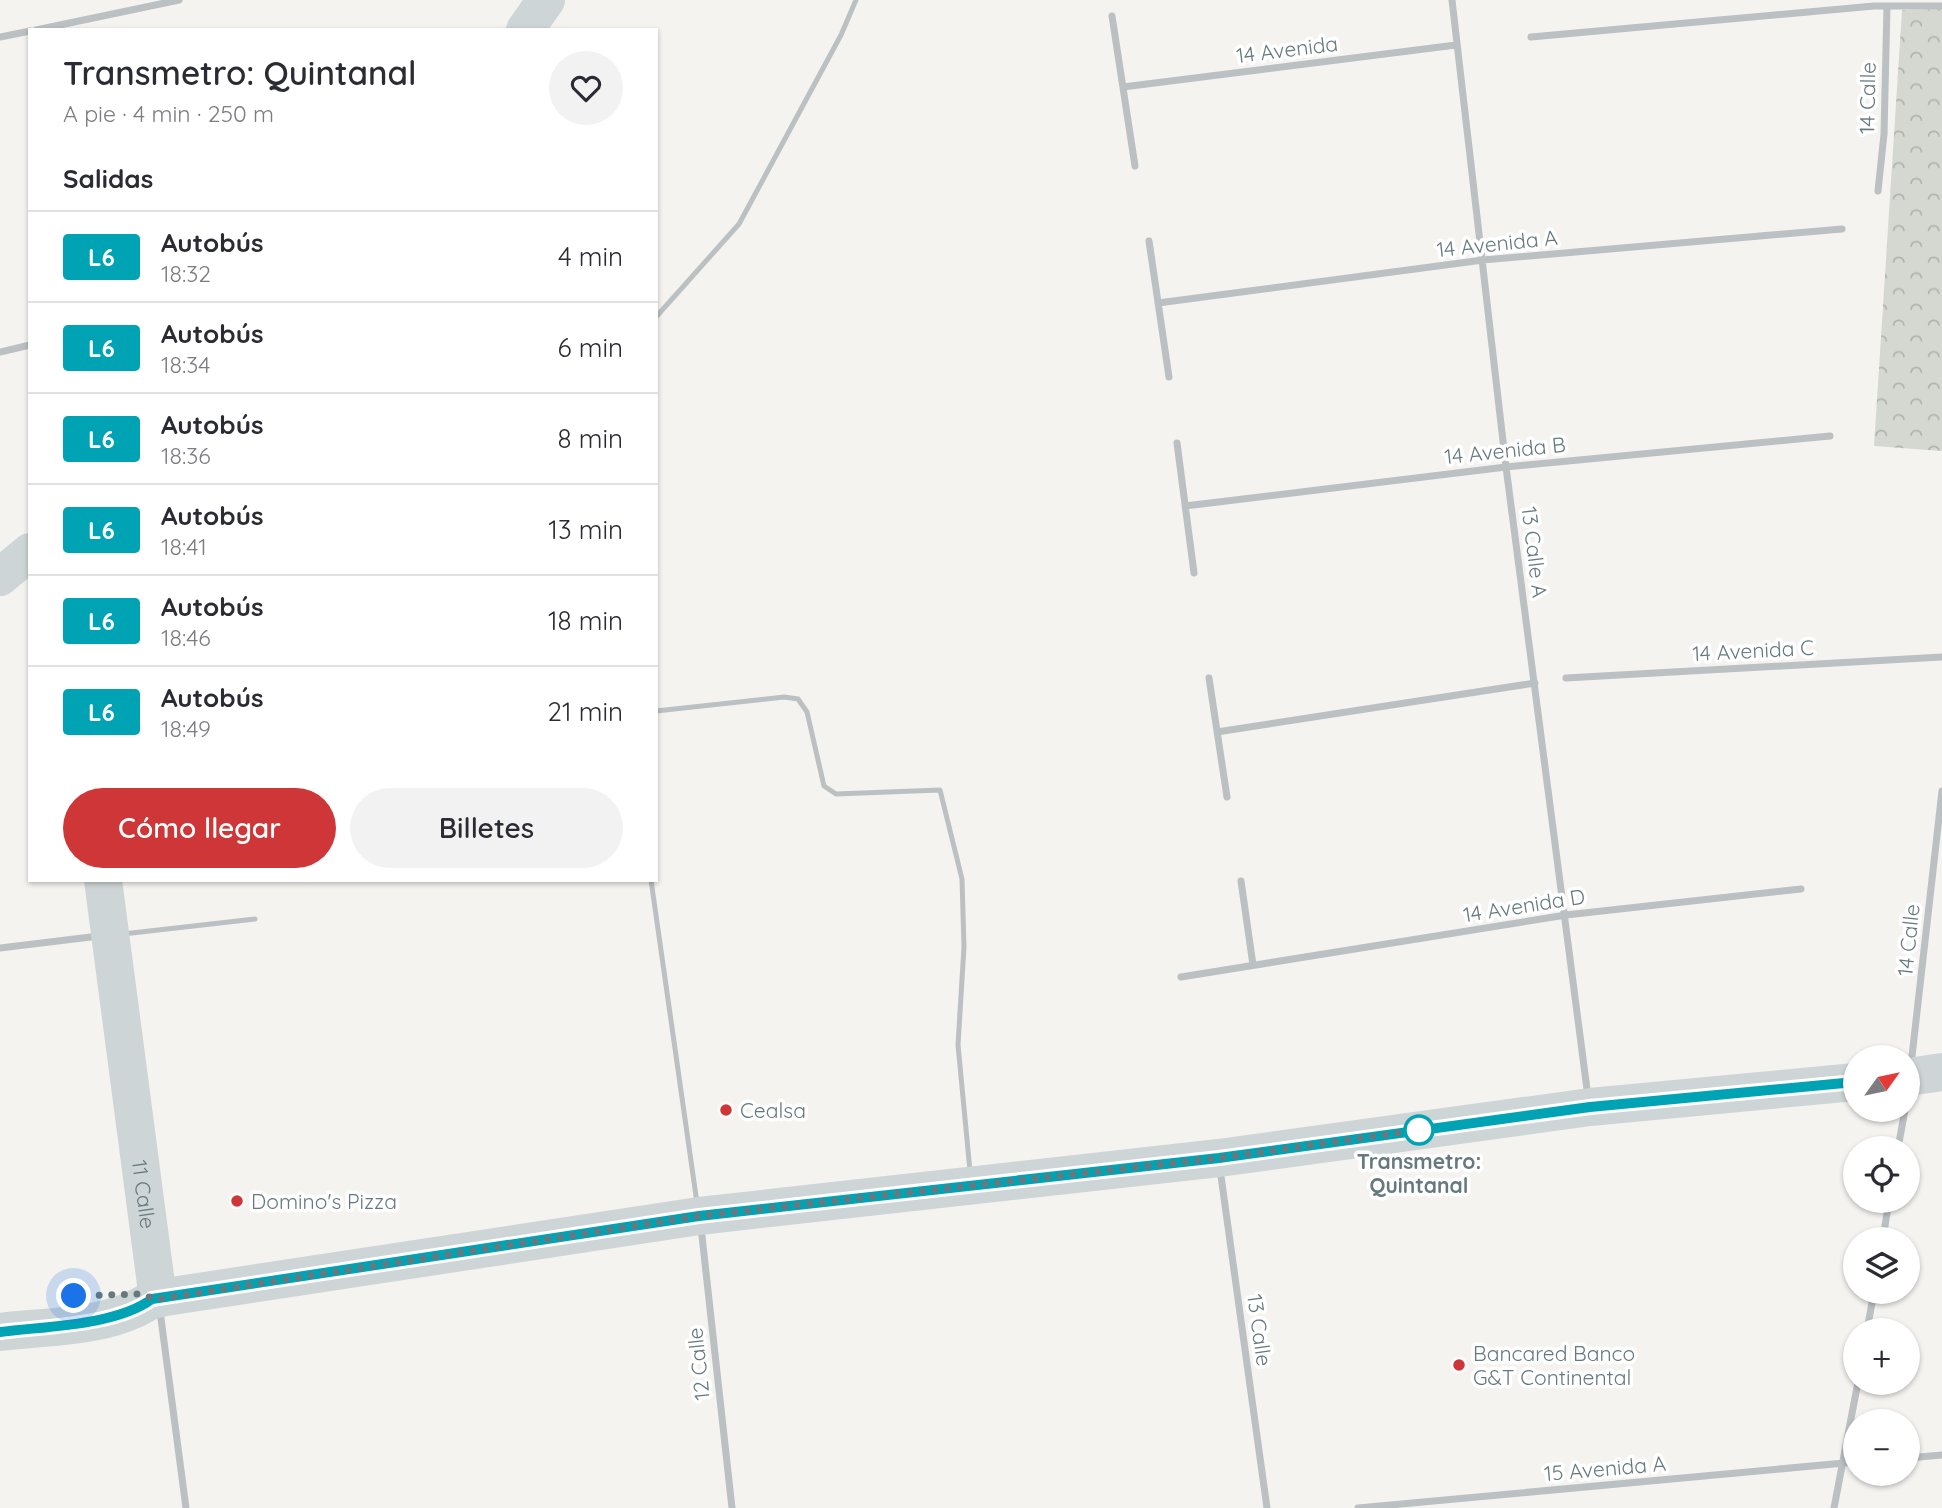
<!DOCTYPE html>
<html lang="es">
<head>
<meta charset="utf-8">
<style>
  body { margin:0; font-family:Quicksand,sans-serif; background:#f2f2f3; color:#2b2b33; height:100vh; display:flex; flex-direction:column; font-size:26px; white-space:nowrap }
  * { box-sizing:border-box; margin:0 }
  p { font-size:23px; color:#7c7c81 }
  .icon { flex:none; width:38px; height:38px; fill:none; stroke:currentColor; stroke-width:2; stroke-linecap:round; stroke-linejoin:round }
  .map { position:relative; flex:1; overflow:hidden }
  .side { position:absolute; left:28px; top:28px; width:630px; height:854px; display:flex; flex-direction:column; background:#fff; border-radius:0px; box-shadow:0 2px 5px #0004 }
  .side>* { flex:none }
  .badge { padding:0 14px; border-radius:5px; font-size:24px; line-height:46px }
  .needle { width:46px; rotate:57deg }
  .buttons { position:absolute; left:1843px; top:1045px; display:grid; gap:14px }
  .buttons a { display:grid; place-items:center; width:77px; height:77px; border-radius:50%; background:#fff; box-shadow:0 2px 5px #0004; font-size:35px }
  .you { position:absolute; width:35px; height:35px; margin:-18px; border:5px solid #fff; border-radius:50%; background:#1a73e8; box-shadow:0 0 0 10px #1a73e833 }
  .map>.badge { position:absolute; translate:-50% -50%; box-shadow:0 0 0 4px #fff }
  h2 { padding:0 35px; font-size:26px; line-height:63px }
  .round { display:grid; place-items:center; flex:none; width:74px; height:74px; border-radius:37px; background:#f2f2f3 }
  .overview { display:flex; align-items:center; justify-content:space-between; height:119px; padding:0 35px }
  h1 { font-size:33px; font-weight:600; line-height:52px }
  .cta { display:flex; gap:14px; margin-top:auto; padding:14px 35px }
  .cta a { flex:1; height:80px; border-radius:42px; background:#ce3637; color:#fff; font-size:28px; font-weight:600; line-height:80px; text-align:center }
  .cta a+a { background:#f2f2f3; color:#2b2b33 }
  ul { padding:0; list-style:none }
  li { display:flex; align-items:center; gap:21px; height:91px; padding:0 35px; border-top:2px solid #e1e1e2 }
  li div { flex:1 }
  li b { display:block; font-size:26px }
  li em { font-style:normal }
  li .badge { min-width:77px; font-weight:700; text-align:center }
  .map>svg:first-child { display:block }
</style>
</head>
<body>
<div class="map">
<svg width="1942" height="1508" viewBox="0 0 1942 1508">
  <defs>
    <pattern id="park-crowns" width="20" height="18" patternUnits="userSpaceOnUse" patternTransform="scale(1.75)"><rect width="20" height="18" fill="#d5d8d0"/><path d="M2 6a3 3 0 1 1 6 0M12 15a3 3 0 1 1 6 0" fill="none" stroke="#b1b4ae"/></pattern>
  </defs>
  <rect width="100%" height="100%" fill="#f4f3f0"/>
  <path fill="url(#park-crowns)" d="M1942,9V451L1874,446L1902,10Z"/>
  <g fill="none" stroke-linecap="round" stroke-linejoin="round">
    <path stroke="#bbc0c2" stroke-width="5" d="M656,317L739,224L841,35L856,0
      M656,711L784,697L798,699L807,712L824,786L836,794L940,790L962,879L964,947L958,1045L970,1171
      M651,880L697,1203
      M123,934L255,919"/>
    <path stroke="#bbc0c2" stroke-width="7" d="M1452,0L1506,467L1588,1097
      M1112,16L1135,166
      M36,30L179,0
      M0,37L30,31
      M1531,37L1874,6H1942
      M1123,87L1456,45
      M1878,191L1884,134L1887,6
      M1149,241L1169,377
      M1158,303L1483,260L1842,229
      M0,352L30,345
      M1177,443L1194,573
      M1185,506L1506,467L1830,436
      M1209,678L1227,797
      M1566,678L1942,657
      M1217,732L1535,683
      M1241,881L1253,965
      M0,948L99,936
      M1181,977L1566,915L1801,889
      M1911,1065L1942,791
      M1898,1148L1905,1110
      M1220,1169L1267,1508
      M701,1227L732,1508
      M1883,1239L1889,1200
      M160,1311L186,1508
      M1867,1330L1874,1292
      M1908,1458L1942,1455
      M1358,1508L1855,1462
      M1834,1508L1858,1382"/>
    <g stroke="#ced5d6" stroke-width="38">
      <path d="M525,30L546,0"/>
      <path d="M0,577L30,552"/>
      <path id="s1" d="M103,880L158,1299"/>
    </g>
    <path stroke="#ced5d6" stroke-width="38" d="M1908,1077L1942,1072
      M0,1332C48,1326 112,1328 152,1299L699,1216L1219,1158L1590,1107L1855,1082"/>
  </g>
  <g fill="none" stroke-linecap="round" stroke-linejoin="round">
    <defs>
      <path id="line" d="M0,1332C45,1326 115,1326 152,1299L699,1216L1219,1158L1590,1107L1855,1082"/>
    </defs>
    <use href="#line" stroke="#fff" stroke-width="16"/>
    <use href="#line" stroke="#00a3b4" stroke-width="10"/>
    <path stroke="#66797e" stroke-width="7" stroke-dasharray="0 12.6" d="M74,1296L137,1294L158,1299L699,1216L1219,1158L1419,1130"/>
  </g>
  <g fill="#ce3637" stroke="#fff" stroke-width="2.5">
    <circle cx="726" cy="1110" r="7"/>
    <circle cx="237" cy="1201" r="7"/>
    <circle cx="1459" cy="1365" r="7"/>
  </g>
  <circle fill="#fff" stroke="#00a3b4" stroke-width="3.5" cx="1419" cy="1130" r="14"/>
  <g text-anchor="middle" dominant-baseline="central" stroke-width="7" stroke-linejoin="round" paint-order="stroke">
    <g font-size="21" fill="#66797e" stroke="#fff">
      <text transform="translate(1287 49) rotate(-7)">14 Avenida</text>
      <text transform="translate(1867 98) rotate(-89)">14 Calle</text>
      <text transform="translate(1497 243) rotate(-6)">14 Avenida A</text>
      <text transform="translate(1505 450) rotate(-6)">14 Avenida B</text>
      <text transform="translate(1535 552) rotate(83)">13 Calle A</text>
      <text transform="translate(1753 650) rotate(-3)">14 Avenida C</text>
      <text transform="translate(1524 905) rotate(-9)">14 Avenida D</text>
      <text transform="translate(1908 940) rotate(-84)">14 Calle</text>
      <text stroke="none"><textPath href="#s1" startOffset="317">11 Calle</textPath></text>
      <text transform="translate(1260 1330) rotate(82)">13 Calle</text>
      <text transform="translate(698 1364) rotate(-96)">12 Calle</text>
      <text transform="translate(1605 1468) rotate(-5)">15 Avenida A</text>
    </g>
    <g font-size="21" fill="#66797e" stroke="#fff" text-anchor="start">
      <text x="740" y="1110">Cealsa</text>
      <text x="251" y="1201">Domino's Pizza</text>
      <text x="1473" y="1353">Bancared Banco<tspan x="1473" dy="24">G&amp;T Continental</tspan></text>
    </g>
    <g font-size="21" font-weight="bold" fill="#66797e" stroke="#fff">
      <text x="1419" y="1161">Transmetro:<tspan x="1419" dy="24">Quintanal</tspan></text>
    </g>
  </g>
</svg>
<div class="buttons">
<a><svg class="needle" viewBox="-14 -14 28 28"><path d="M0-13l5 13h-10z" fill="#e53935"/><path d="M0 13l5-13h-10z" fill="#7c7c81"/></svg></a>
<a><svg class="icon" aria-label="locate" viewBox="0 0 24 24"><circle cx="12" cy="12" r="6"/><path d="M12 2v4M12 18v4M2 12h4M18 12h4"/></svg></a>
<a><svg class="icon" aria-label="layers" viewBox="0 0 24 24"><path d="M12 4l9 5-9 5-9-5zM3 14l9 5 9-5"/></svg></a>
<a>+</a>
<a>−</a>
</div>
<div class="you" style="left:74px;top:1296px"></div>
<section class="side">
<div class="overview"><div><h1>Transmetro: Quintanal</h1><p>A pie · 4 min · 250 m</p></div><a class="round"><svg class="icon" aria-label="heart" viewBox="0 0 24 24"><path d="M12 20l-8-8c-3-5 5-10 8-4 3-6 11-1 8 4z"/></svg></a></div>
<h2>Salidas</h2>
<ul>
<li><span class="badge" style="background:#00a3b4;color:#fff">L6</span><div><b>Autobús</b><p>18:32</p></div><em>4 min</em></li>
<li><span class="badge" style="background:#00a3b4;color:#fff">L6</span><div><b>Autobús</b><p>18:34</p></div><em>6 min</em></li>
<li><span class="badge" style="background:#00a3b4;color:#fff">L6</span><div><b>Autobús</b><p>18:36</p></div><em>8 min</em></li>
<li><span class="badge" style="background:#00a3b4;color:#fff">L6</span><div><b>Autobús</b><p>18:41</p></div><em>13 min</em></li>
<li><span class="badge" style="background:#00a3b4;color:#fff">L6</span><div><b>Autobús</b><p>18:46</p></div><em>18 min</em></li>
<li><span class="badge" style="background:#00a3b4;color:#fff">L6</span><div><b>Autobús</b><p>18:49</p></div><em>21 min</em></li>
</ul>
<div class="cta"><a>Cómo llegar</a><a>Billetes</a></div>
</section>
</div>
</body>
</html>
